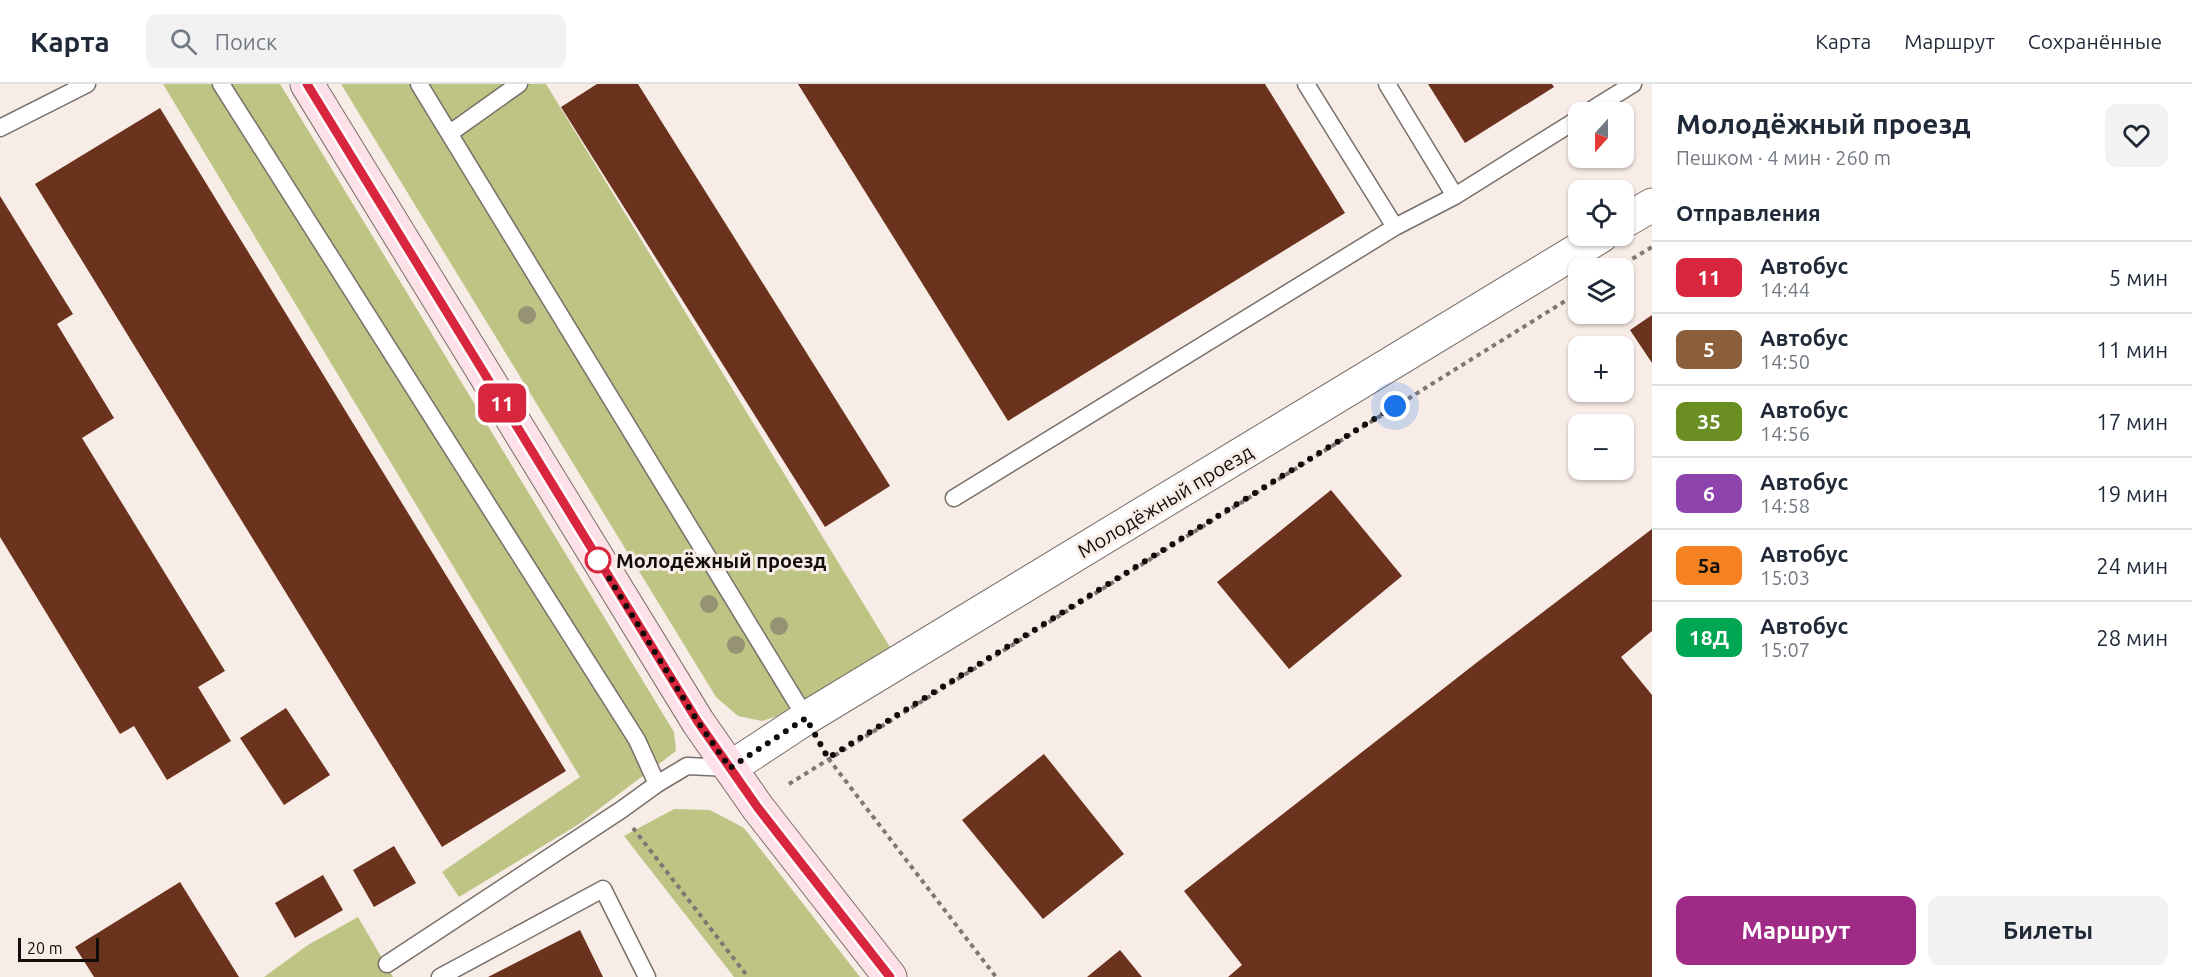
<!DOCTYPE html>
<html lang="ru">
<head>
<meta charset="utf-8">
<style>
  body { margin:0; font-family:Ubuntu,sans-serif; background:#f2f2f3; color:#1f2937; height:100vh; display:flex; flex-direction:column; font-size:22px; white-space:nowrap }
  * { box-sizing:border-box; margin:0 }
  p { font-size:20px; color:#747a83 }
  .icon { flex:none; width:33px; height:33px; fill:none; stroke:currentColor; stroke-width:2; stroke-linecap:round; stroke-linejoin:round }
  .map { position:relative; flex:1; overflow:hidden }
  .drawer { display:flex; flex-direction:column; background:#fff; width:540px }
  .drawer>* { flex:none }
  .badge { padding:0 12px; border-radius:9px; font-size:21px; line-height:39px }
  .needle { width:39px; rotate:201deg }
  .buttons { position:absolute; left:1568px; top:18px; display:grid; gap:12px }
  .buttons a { display:grid; place-items:center; width:66px; height:66px; border-radius:12px; background:#fff; box-shadow:0 2px 4px #0004; font-size:30px }
  .scale { position:absolute; left:18px; bottom:15px; width:81px; box-sizing:border-box; padding-left:6px; border:3px solid #110d0b; border-top:0; font-size:16px; line-height:21px; white-space:nowrap; color:#110d0b; -webkit-text-stroke:4px #f8ece6; paint-order:stroke }
  .you { position:absolute; width:30px; height:30px; margin:-15px; border:4px solid #fff; border-radius:50%; background:#1a73e8; box-shadow:0 0 0 9px #1a73e833 }
  .map>.badge { position:absolute; translate:-50% -50%; box-shadow:0 0 0 3px #fff }
  h2 { padding:0 24px; font-size:22px; line-height:54px }
  .round { display:grid; place-items:center; flex:none; width:63px; height:63px; border-radius:12px; background:#f2f2f3 }
  .summary { display:flex; align-items:center; justify-content:space-between; height:102px; padding:0 24px }
  h1 { font-size:28px; font-weight:700; line-height:45px }
  .action { display:flex; gap:12px; margin-top:auto; padding:12px 24px }
  .action a { flex:1; height:69px; border-radius:12px; background:#9f2b86; color:#fff; font-size:24px; font-weight:700; line-height:69px; text-align:center }
  .action a+a { background:#f2f2f3; color:#1f2937 }
  ul { padding:0; list-style:none }
  li { display:flex; align-items:center; gap:18px; height:72px; padding:0 24px; border-top:2px solid #e0e1e3 }
  li div { flex:1 }
  li b { display:block; font-size:22px }
  li em { font-style:normal }
  li .badge { min-width:66px; font-weight:700; text-align:center }
  header { display:flex; align-items:center; gap:36px; box-sizing:border-box; height:84px; padding:0 30px; background:#fff; border-bottom:2px solid #e0e1e3 }
  header strong { font-size:28px }
  nav { display:flex; gap:33px; margin-inline-start:auto; font-size:21px }
  .search { width:420px; height:54px; background:#f2f2f3; display:flex; align-items:center; gap:15px; box-sizing:border-box; padding:0 21px; border-radius:12px; color:#747a83; font-size:22px }
  main { display:flex; flex:1; min-height:0 }
  .map>svg:first-child { display:block }
</style>
</head>
<body>
<header>
<strong>Карта</strong>
<div class="search"><svg class="icon" aria-label="search" viewBox="0 0 24 24"><circle cx="10" cy="10" r="6"/><path d="M15 15l6 6"/></svg>Поиск</div>
<nav><a>Карта</a><a>Маршрут</a><a>Сохранённые</a></nav>
</header>
<main>
<div class="map">
<svg width="1652" height="893" viewBox="0 0 1652 893">
  <rect width="100%" height="100%" fill="#f8ece6"/>
  <path fill="#bec484" d="M163,0H280L674,648L676,667L579,740L459,813L442,788L580,693Z
    M341,0H546L893,568L784,630L762,637L738,632L716,613Z
    M674,725L710,726L744,744L860,893H734L624,752Z
    M358,833L393,893H264L308,861Z"/>
  <path fill="#6b321e" d="M597,0H638L890,402L825,443L561,23Z
    M798,0H1265L1345,129L1008,337Z
    M1428,0H1552L1554,3L1465,59Z
    M160,24L566,687L442,763L35,100Z
    M0,112L73,230L57,240L114,334L82,354L225,587L198,603L231,657L167,696L134,642L120,650L0,453Z
    M1652,231V279L1630,246Z
    M1331,406L1402,492L1289,585L1217,498Z
    M1652,445V547L1621,573L1652,611V893H1228L1242,881L1184,807L1480,576Z
    M286,624L330,691L284,721L240,654Z
    M1044,670L1124,770L1043,835L962,736Z
    M394,762L416,799L374,823L353,786Z
    M323,791L343,826L295,854L275,819Z
    M180,798L239,893H94L75,863Z
    M580,846L603,893H488Z
    M1120,866L1142,893H1087Z"/>
  <g fill="none" stroke-linecap="round" stroke-linejoin="round">
    <defs>
      <path id="service" d="M221,0L637,656L657,700
        M419,0L806,634
        M1387,0L1455,112
        M1588,28L1633,0
        M0,44L87,0
        M450,49L519,0
        M1395,143L1455,112L1578,35
        M954,414L1395,143L1306,0
        M387,880L621,726L657,700L687,682L730,684
        M440,893L603,805L647,893"/>
      <path id="minor" d="M1623,138L1652,121
        M730,684L806,634L1601,152"/>
      <path id="secondary" d="M307,0L698,638L758,724L890,893"/>
    </defs>
    <use href="#service" stroke="#796f69" stroke-width="19"/>
    <use href="#minor" stroke="#796f69" stroke-width="35"/>
    <use href="#secondary" stroke="#796f69" stroke-width="35"/>
    <path stroke="#7f7773" stroke-width="4" stroke-dasharray="4.5 4.5" stroke-linecap="butt" d="M1617,184L1652,163
      M819,659L828,674L996,893
      M789,700L1578,209
      M633,744L748,893"/>
    <use href="#service" stroke="#fff" stroke-width="16"/>
    <use href="#minor" stroke="#fff" stroke-width="33"/>
    <use href="#secondary" stroke="#fee0e8" stroke-width="33"/>
  </g>
  <g fill="#969274">
    <circle cx="527" cy="231" r="9"/>
    <circle cx="709" cy="520" r="9"/>
    <circle cx="779" cy="542" r="9"/>
    <circle cx="736" cy="561" r="9"/>
  </g>
  <g fill="none" stroke-linecap="round" stroke-linejoin="round">
    <defs>
      <path id="line" d="M307,0L698,638L758,724L890,893"/>
    </defs>
    <use href="#line" stroke="#fff" stroke-width="14"/>
    <use href="#line" stroke="#d7263d" stroke-width="9"/>
    <path stroke="#110d0b" stroke-width="6" stroke-dasharray="0 10.8" d="M598,476L698,638L730,684L806,634L828,674L1395,322"/>
  </g>
  <circle fill="#fff" stroke="#d7263d" stroke-width="3" cx="598" cy="476" r="12"/>
  <g text-anchor="middle" dominant-baseline="central" stroke-width="6" stroke-linejoin="round" paint-order="stroke">
    <g font-size="20" fill="#110d0b" stroke="#f8ece6">
      <text transform="translate(1165 417) rotate(-31)">Молодёжный проезд</text>
    </g>
    <g font-size="20" font-weight="bold" fill="#110d0b" stroke="#f8ece6" text-anchor="start">
      <text x="616" y="476">Молодёжный проезд</text>
    </g>
  </g>
</svg>
<div class="buttons">
<a><svg class="needle" viewBox="-14 -14 28 28"><path d="M0-13l5 13h-10z" fill="#e53935"/><path d="M0 13l5-13h-10z" fill="#747a83"/></svg></a>
<a><svg class="icon" aria-label="locate" viewBox="0 0 24 24"><circle cx="12" cy="12" r="6"/><path d="M12 2v4M12 18v4M2 12h4M18 12h4"/></svg></a>
<a><svg class="icon" aria-label="layers" viewBox="0 0 24 24"><path d="M12 4l9 5-9 5-9-5zM3 14l9 5 9-5"/></svg></a>
<a>+</a>
<a>−</a>
</div>
<div class="scale">20 m</div>
<div class="you" style="left:1395px;top:322px"></div>
<b class="badge" style="left:502px;top:319px;background:#d7263d;color:#fff">11</b>
</div>
<section class="drawer">
<div class="summary"><div><h1>Молодёжный проезд</h1><p>Пешком · 4 мин · 260 m</p></div><a class="round"><svg class="icon" aria-label="heart" viewBox="0 0 24 24"><path d="M12 20l-8-8c-3-5 5-10 8-4 3-6 11-1 8 4z"/></svg></a></div>
<h2>Отправления</h2>
<ul>
<li><span class="badge" style="background:#d7263d;color:#fff">11</span><div><b>Автобус</b><p>14:44</p></div><em>5 мин</em></li>
<li><span class="badge" style="background:#8b5e3c;color:#fff">5</span><div><b>Автобус</b><p>14:50</p></div><em>11 мин</em></li>
<li><span class="badge" style="background:#6b8e23;color:#fff">35</span><div><b>Автобус</b><p>14:56</p></div><em>17 мин</em></li>
<li><span class="badge" style="background:#8e44ad;color:#fff">6</span><div><b>Автобус</b><p>14:58</p></div><em>19 мин</em></li>
<li><span class="badge" style="background:#f58220;color:#111">5а</span><div><b>Автобус</b><p>15:03</p></div><em>24 мин</em></li>
<li><span class="badge" style="background:#00a651;color:#fff">18Д</span><div><b>Автобус</b><p>15:07</p></div><em>28 мин</em></li>
</ul>
<div class="action"><a>Маршрут</a><a>Билеты</a></div>
</section>
</main>
</body>
</html>
